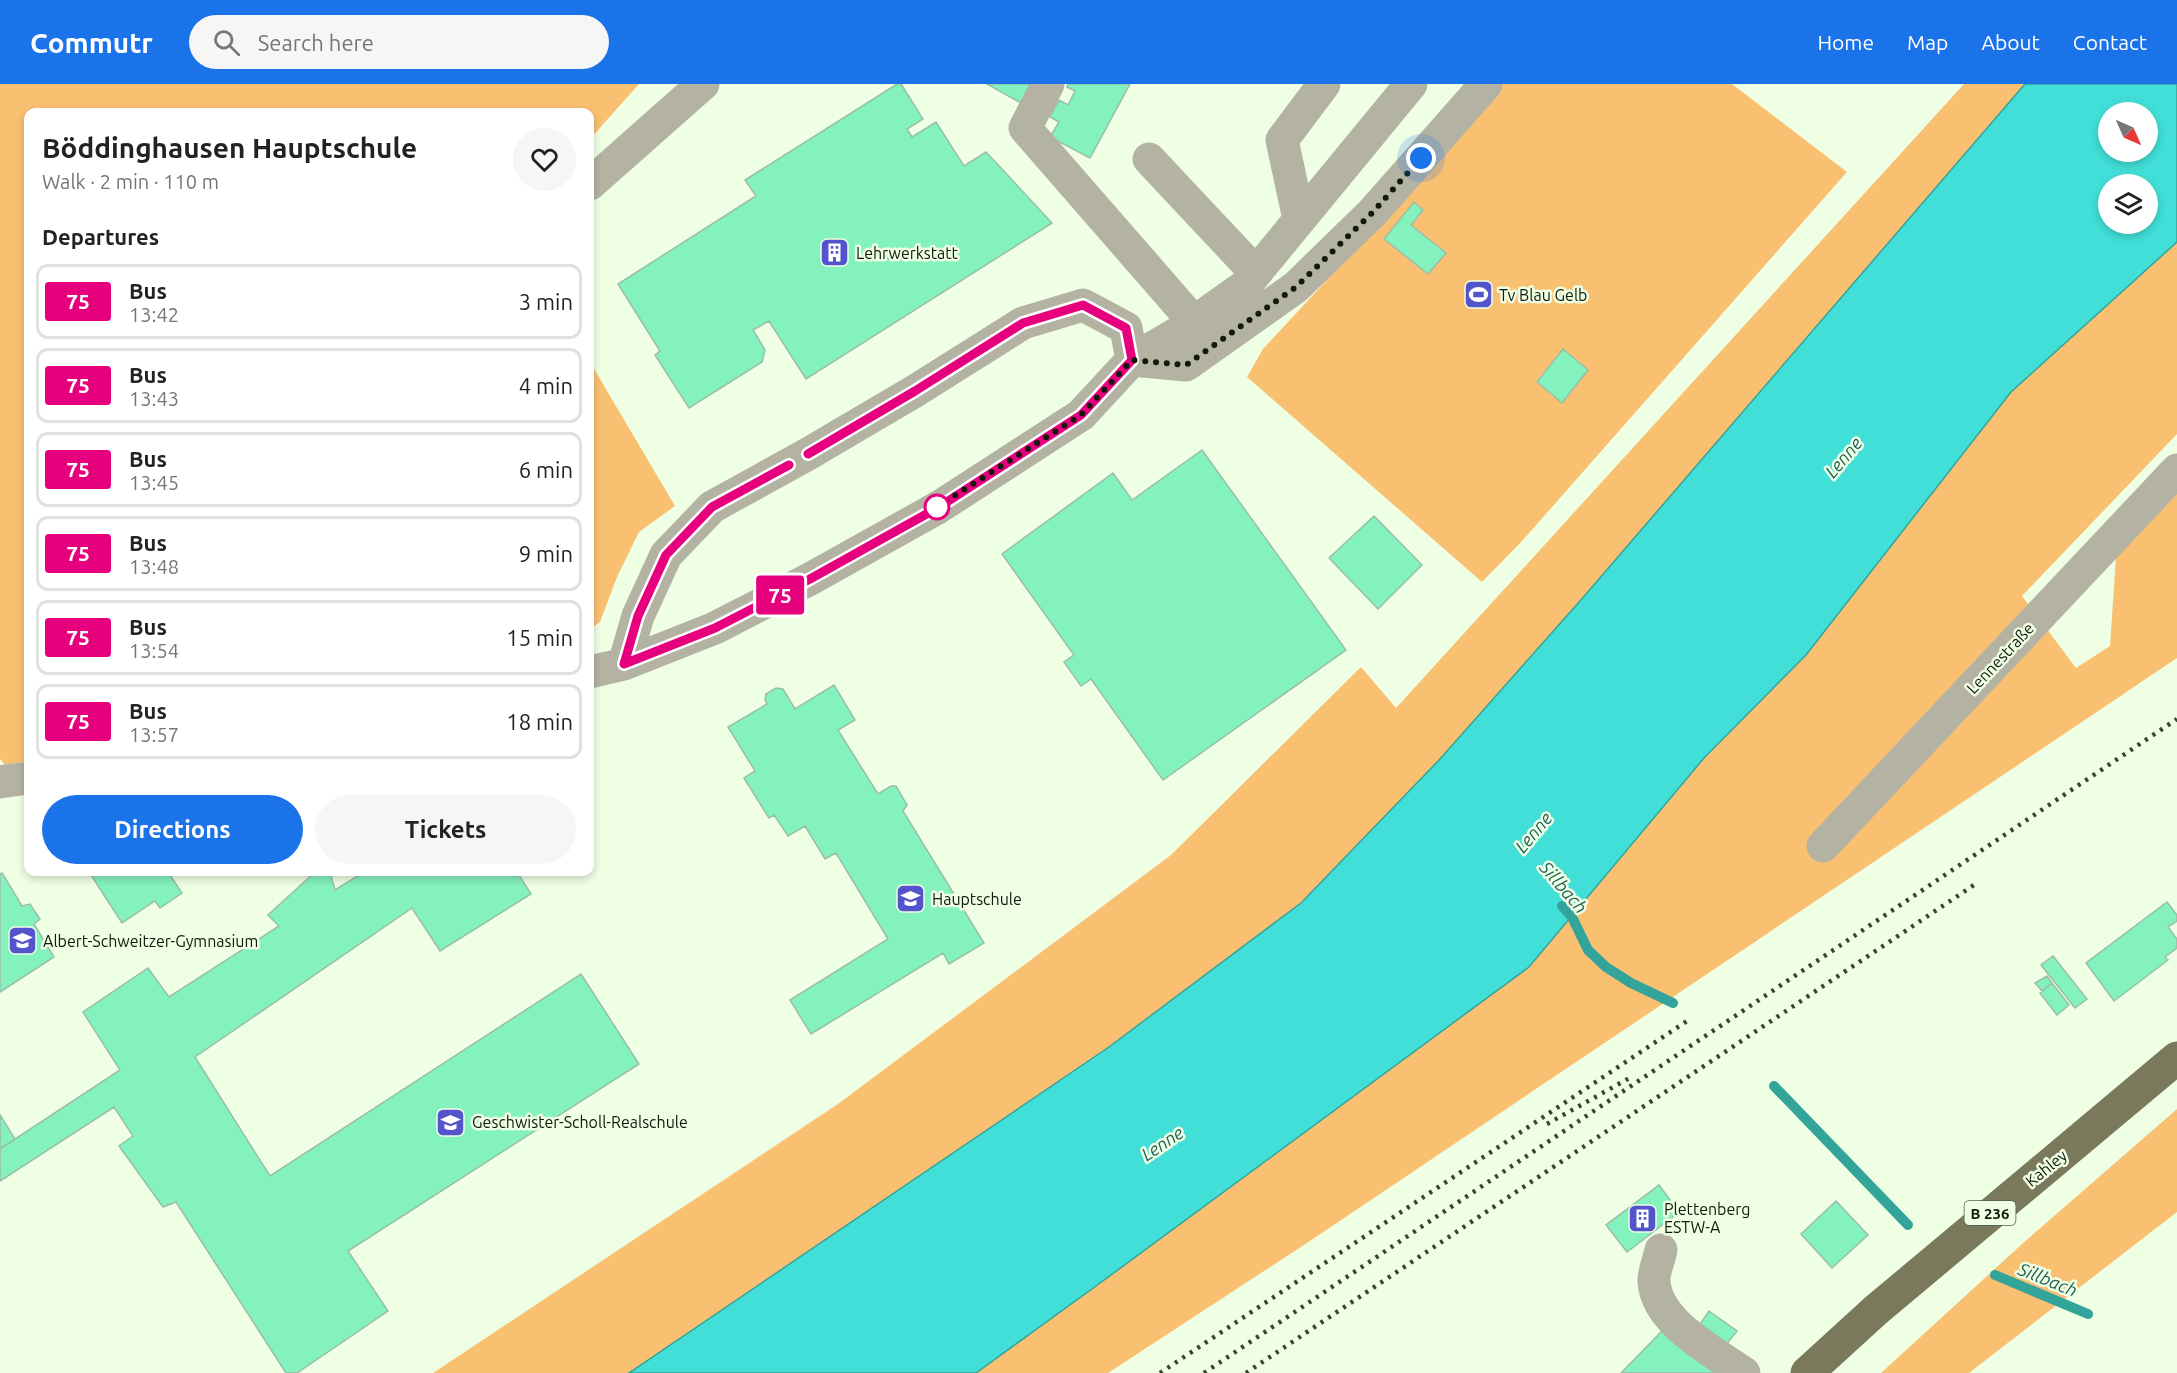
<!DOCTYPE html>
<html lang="en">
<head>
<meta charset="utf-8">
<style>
  body { margin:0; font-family:Ubuntu,sans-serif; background:#f6f6f6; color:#222; height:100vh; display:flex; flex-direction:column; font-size:22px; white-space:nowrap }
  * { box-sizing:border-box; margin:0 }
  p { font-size:20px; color:#767676 }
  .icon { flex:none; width:33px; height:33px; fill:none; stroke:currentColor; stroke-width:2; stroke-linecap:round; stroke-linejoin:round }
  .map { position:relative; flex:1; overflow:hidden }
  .sheet { position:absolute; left:24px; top:24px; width:570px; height:768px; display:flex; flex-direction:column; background:#fff; border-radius:12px; box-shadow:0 3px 9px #0003 }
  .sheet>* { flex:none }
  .badge { padding:0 12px; border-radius:4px; font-size:21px; line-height:39px }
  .needle { width:39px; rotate:135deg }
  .buttons { position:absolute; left:2098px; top:18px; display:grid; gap:12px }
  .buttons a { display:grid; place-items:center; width:60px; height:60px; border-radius:50%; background:#fff; box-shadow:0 3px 9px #0003; font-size:30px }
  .you { position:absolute; width:30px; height:30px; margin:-15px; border:4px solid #fff; border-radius:50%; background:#1a73e8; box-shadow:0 0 0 9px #1a73e833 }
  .map>.badge { position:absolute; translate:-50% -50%; box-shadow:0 0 0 3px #fff }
  h2 { padding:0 18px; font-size:22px; line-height:54px }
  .round { display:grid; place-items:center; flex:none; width:63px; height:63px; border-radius:32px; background:#f6f6f6 }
  .headline { display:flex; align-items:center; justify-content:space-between; height:102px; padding:0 18px }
  h1 { font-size:28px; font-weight:700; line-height:45px }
  .action { display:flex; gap:12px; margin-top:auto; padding:12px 18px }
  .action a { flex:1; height:69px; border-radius:36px; background:#1a73e8; color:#fff; font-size:24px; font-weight:700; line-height:69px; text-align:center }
  .action a+a { background:#f6f6f6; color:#222 }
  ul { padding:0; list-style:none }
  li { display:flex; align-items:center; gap:18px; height:75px; margin:0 12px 9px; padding:0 6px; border:3px solid #e0e0e0; border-radius:12px }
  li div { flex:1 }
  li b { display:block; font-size:22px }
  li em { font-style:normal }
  li .badge { min-width:66px; font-weight:700; text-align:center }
  header { display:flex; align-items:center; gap:36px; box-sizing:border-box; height:84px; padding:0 30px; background:#1a73e8; color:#fff }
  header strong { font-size:28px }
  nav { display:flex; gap:33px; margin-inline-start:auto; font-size:21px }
  .search { width:420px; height:54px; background:#f6f6f6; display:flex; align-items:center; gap:15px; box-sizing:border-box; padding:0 21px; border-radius:33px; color:#767676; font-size:22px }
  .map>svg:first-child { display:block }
</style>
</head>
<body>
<header>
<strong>Commutr</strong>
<div class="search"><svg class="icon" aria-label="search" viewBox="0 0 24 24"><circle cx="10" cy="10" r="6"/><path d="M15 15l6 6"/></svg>Search here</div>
<nav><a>Home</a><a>Map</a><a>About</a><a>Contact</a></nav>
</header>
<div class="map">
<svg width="2177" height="1289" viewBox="0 0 2177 1289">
  <rect width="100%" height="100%" fill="#efffe4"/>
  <path fill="#f9c072" d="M0,0H639L590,55V28H28V677L5,681L0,675Z
    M1490,0H1732L1847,88L1523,456L1482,498L1247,293L1263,265L1363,157Z
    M1964,0H2025L1580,517L1440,675L1301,819L1109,963L629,1289H433L838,1020L1171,771L1361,583L1396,624Z
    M2177,158V350L2022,512L2076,584L2110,562L2116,473L2177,404V574L1310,1157L1108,1289H976L1529,883L1704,674L1806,571L2011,308Z
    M590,278L675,422L639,448L617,493L600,538L590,545Z
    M2177,1025V1128L1969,1289H1881L2022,1160Z"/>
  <path fill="#41dfd7" stroke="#33a49a" stroke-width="1.5" fill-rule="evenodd" d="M2025,0H2177V158L2011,308L1806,571L1704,674L1529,883L1096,1202L976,1289H629L1109,963L1301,819L1440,675L1580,517ZM2109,28H2148V68H2109ZM2109,100H2148V140H2109Z"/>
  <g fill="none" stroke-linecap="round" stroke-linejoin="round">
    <path stroke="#33a49a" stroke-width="10" d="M1562,822L1572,833L1588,866L1606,883L1631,899L1673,919
      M1774,1002L1908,1141
      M1995,1191L2088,1230"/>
  </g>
  <path fill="#84f2bd" stroke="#99beaa" stroke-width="1.5" d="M897,0H901L923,35L907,45L912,53L936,38L964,82L986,68L1052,139L806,295L769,237L753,246L765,266L762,278L689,324L655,271L660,267L618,200L756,112L745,96Z
    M987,0H1032L1021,19Z
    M1068,0H1130L1090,74L1050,53L1059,38L1050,33L1059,16L1068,21L1075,7L1067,3Z
    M1414,118L1423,126L1411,141L1446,169L1428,190L1384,155Z
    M1563,265L1588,286L1562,319L1537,298Z
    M1202,366L1346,566L1163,696L1091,595L1081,602L1064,578L1074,571L1002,470L1113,389L1132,416Z
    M1374,432L1422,481L1378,525L1329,474Z
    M834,601L855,636L838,646L878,710L891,702H896L907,721L903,727L984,859L949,880L943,869L811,950L790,916L888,855L836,769L825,775L805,742L788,752L774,731L769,734L744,694L755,687L728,643L767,620L765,616L766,610L776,604L783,605L795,625Z
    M89,788H168L182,809L160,824L155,817L122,839Z
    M315,788H330L335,806L364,788H517L531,810L440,867L412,824L195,973L270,1092L581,890L639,980L348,1167L388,1227L297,1289H286L176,1118L163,1123L119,1062L133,1052L114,1023L0,1097V1065L120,986L83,928L148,884L169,913L279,842L268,831Z
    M2,789L22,822L30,820L40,835L34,840L54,873L0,908V790Z
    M2167,818L2177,831V837L2168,843L2177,855V864L2165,873L2168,876L2114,917L2086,879Z
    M2053,872L2087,915L2075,924L2041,881Z
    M2047,892L2052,899L2042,907L2035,899Z
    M2052,899L2069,921L2057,931L2040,909Z
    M0,1031L15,1055L0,1065Z
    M1659,1101L1679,1128L1627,1168L1606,1141Z
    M1836,1117L1868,1151L1832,1184L1801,1150Z
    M1709,1227L1737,1247L1725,1262L1698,1243Z
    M1663,1246L1688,1264L1714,1289H1621Z"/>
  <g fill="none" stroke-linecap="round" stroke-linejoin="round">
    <path stroke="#b4b3a3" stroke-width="33" d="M1048,0L1025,44L1194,238
      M1149,75L1256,189
      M590,100L703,0
      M1299,135L1282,56L1324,0
      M1132,276L1186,281L1296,203L1373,128L1486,0
      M1132,276L1183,246L1245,202L1411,0
      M590,588L624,580L715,544L810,495L939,423L1081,331L1132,276L1126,244L1083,221L1023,239L915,307L808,370L712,423L666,471L638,532L624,580
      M0,698L28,694
      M1823,762L2177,386
      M1661,1166C1659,1176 1653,1189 1654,1198C1657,1239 1714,1268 1744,1289"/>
    <path stroke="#7b795c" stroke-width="33" d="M1807,1289L1876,1226L2177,974"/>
    <path stroke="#3b4335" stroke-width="4.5" stroke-dasharray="3 6" stroke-linecap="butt" d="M1547,1040L1633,992
      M1160,1289L1687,937
      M1204,1289L2177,635
      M1246,1289L1974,801"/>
  </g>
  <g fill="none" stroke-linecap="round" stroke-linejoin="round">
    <defs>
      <path id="line" d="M789,381L712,423L666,471L638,532L624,580L715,544L810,495L939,423L1081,331L1132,276L1126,244L1083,221L1023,239L915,307L808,370"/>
    </defs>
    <use href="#line" stroke="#fff" stroke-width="14"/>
    <use href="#line" stroke="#e6007e" stroke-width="9"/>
    <path stroke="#12190d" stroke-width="6" stroke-dasharray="0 10.8" d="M937,423L1081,331L1132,276L1186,281L1296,203L1373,128L1421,74"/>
  </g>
  <defs>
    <symbol id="building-square" viewBox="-11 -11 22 22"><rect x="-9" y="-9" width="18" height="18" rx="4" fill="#5354cb" stroke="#efffe4"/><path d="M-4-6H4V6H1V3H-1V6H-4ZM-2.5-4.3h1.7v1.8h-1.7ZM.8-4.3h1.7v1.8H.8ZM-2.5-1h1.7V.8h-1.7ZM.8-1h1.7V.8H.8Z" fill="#fff"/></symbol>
    <symbol id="stadium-square" viewBox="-11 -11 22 22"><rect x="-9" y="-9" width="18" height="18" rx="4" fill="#5354cb" stroke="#efffe4"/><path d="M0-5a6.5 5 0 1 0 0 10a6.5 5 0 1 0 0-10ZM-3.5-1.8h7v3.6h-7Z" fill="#fff"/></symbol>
    <symbol id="school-square" viewBox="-11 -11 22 22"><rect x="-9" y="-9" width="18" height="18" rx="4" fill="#5354cb" stroke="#efffe4"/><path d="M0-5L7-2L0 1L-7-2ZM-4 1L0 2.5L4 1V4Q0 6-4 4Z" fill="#fff"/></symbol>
  </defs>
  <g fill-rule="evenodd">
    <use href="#building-square" x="818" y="152" width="33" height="33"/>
    <use href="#stadium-square" x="1462" y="194" width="33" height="33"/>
    <use href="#school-square" x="894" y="798" width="33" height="33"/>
    <use href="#school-square" x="6" y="840" width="33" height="33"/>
    <use href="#school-square" x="434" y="1022" width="33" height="33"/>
    <use href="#building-square" x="1626" y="1118" width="33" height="33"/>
  </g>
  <circle fill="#fff" stroke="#e6007e" stroke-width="3" cx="937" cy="423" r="12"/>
  <g text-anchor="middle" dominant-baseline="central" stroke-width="5" stroke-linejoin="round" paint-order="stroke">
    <rect fill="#efffe4" stroke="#545e4e" stroke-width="1.5" x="1964.5" y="1117" width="51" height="24" rx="4.5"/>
    <g font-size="15" font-weight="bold" fill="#12190d">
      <text x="1990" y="1129">B 236</text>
    </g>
    <g font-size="16" fill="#12190d" stroke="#efffe4" text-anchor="start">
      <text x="856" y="169">Lehrwerkstatt</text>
      <text x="1499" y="211">Tv Blau Gelb</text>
      <text x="932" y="815">Hauptschule</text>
      <text x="43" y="857">Albert-Schweitzer-Gymnasium</text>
      <text x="472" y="1038">Geschwister-Scholl-Realschule</text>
      <text x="1664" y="1125">Plettenberg<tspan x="1664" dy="18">ESTW-A</tspan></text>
    </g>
    <g font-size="16" fill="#12190d" stroke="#efffe4">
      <text transform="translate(2000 574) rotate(-47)">Lennestraße</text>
      <text transform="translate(2046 1084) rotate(-39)">Kahley</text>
    </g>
    <g font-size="18" font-style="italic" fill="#1e5d5a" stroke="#efffe4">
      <text transform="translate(1843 373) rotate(-50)">Lenne</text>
      <text transform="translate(1533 748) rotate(-50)">Lenne</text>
      <text transform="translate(1564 803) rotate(49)">Sillbach</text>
      <text transform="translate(1162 1059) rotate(-34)">Lenne</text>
      <text transform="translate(2048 1195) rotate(22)">Sillbach</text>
    </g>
  </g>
</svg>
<div class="buttons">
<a><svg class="needle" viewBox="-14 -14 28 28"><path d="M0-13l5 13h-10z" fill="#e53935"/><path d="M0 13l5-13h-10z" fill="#767676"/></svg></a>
<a><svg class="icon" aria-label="layers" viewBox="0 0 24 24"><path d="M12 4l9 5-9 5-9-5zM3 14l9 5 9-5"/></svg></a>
</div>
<div class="you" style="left:1421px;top:74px"></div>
<b class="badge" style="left:780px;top:511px;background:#e6007e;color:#fff">75</b>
<section class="sheet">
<div class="headline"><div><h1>Böddinghausen Hauptschule</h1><p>Walk · 2 min · 110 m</p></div><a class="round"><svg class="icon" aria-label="heart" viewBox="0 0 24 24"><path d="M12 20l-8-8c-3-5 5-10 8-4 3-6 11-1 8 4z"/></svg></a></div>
<h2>Departures</h2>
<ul>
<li><span class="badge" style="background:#e6007e;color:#fff">75</span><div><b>Bus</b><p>13:42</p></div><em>3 min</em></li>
<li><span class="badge" style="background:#e6007e;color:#fff">75</span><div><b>Bus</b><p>13:43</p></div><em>4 min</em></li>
<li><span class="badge" style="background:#e6007e;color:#fff">75</span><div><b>Bus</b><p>13:45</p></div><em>6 min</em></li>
<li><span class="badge" style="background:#e6007e;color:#fff">75</span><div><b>Bus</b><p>13:48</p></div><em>9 min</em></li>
<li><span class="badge" style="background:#e6007e;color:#fff">75</span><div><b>Bus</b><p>13:54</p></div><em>15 min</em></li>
<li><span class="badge" style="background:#e6007e;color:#fff">75</span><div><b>Bus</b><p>13:57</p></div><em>18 min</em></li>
</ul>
<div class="action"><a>Directions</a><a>Tickets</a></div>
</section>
</div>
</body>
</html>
